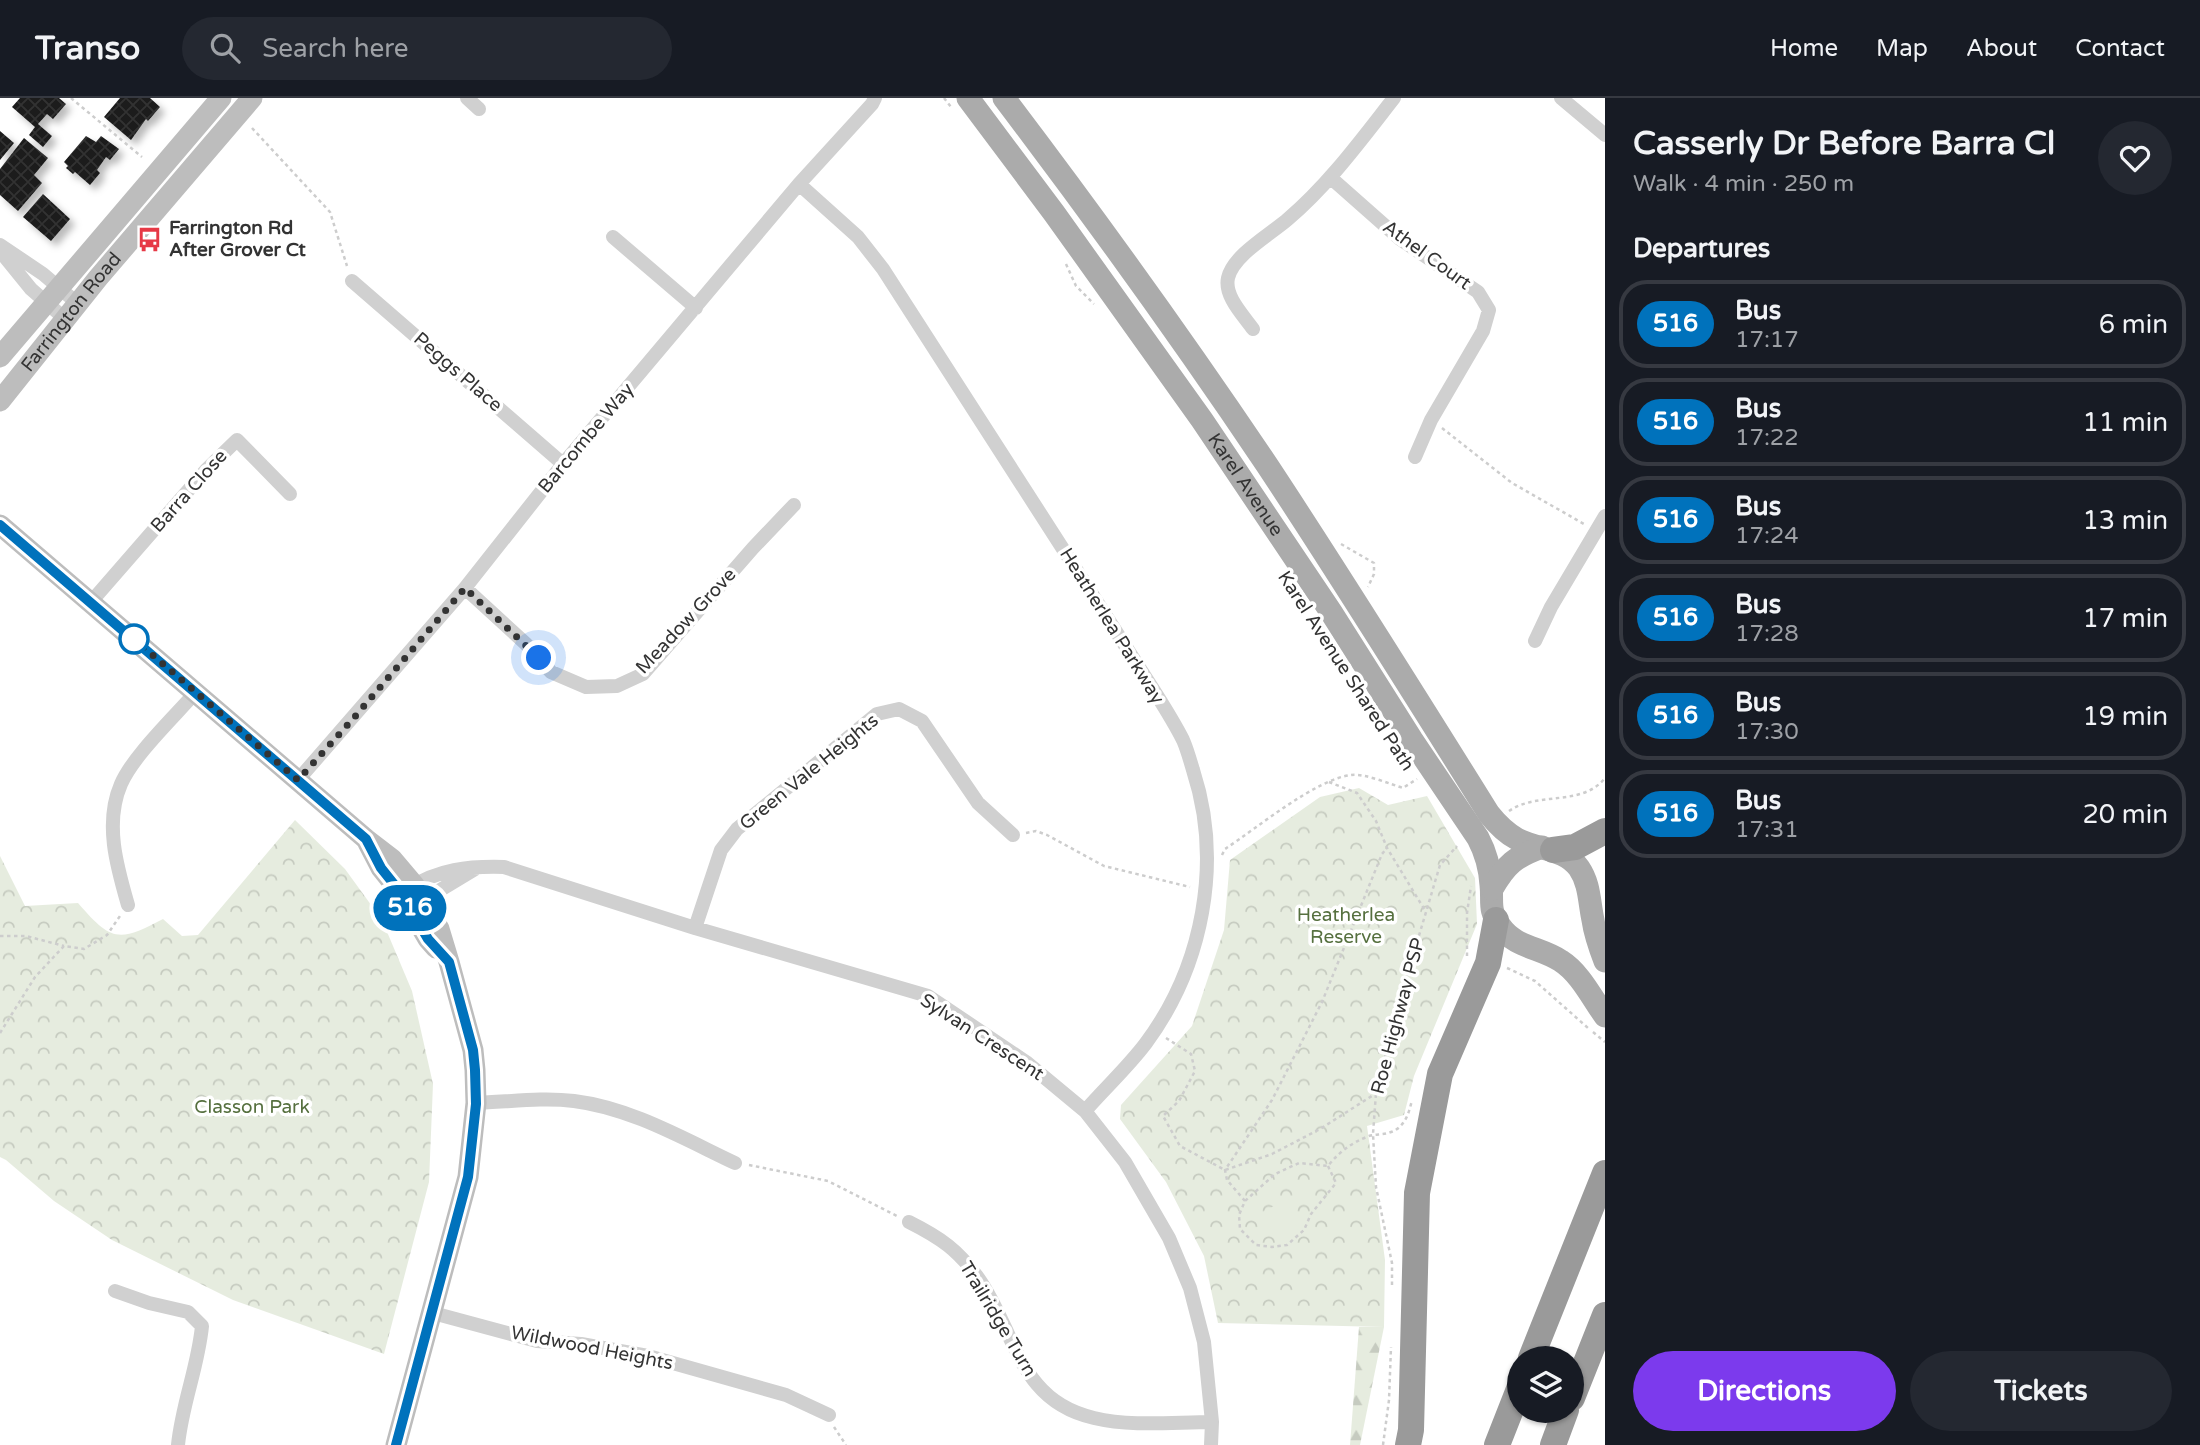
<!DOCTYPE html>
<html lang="en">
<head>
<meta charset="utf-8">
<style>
  body { margin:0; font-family:"Varela Round",sans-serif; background:#242831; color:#f1f3f6; height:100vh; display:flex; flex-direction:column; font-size:26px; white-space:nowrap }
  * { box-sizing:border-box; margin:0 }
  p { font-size:23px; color:#9ea1a6 }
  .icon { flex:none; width:38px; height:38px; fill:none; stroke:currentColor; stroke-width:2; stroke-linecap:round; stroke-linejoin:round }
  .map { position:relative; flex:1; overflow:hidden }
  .side { display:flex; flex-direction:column; background:#171b24; width:595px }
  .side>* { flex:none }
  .badge { padding:0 14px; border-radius:23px; font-size:24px; line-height:46px }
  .buttons { position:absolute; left:1507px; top:1248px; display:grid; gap:14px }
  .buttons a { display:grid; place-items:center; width:77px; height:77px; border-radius:50%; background:#171b24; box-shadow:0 2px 5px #0004; font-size:35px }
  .you { position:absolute; width:35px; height:35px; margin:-18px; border:5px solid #fff; border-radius:50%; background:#1a73e8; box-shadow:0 0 0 10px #1a73e833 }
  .map>.badge { position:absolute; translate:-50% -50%; box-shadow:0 0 0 4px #fff }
  h2 { padding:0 28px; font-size:26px; line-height:63px }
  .round { display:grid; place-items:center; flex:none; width:74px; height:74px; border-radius:37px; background:#242831 }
  .head { display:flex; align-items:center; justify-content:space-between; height:119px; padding:0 28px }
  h1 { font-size:33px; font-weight:700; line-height:52px }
  .action { display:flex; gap:14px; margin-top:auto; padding:14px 28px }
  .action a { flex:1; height:80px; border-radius:42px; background:#7c3aed; color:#fff; font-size:28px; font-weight:700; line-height:80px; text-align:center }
  .action a+a { background:#242831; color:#f1f3f6 }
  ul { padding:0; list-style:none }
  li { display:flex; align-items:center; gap:21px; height:88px; margin:0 14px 10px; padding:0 14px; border:4px solid #363941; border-radius:28px }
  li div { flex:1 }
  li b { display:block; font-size:26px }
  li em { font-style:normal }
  li .badge { min-width:77px; font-weight:700; text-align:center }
  header { display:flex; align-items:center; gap:42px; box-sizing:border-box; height:98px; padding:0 35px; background:#171b24; border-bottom:2px solid #363941 }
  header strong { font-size:33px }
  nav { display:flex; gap:38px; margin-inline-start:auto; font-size:24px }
  .search { width:490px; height:63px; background:#242831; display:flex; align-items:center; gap:18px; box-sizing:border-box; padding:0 24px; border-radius:38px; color:#9ea1a6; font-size:26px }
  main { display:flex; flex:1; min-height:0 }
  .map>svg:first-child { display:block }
</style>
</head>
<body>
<header>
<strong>Transo</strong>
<div class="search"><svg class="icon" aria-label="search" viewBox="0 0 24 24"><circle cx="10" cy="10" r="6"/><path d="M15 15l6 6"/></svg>Search here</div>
<nav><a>Home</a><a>Map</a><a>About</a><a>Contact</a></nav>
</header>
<main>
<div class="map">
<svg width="1605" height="1347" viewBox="0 0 1605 1347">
  <defs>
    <pattern id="forest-firs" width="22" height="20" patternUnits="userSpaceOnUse" patternTransform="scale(1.75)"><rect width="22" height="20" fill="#e6ecdf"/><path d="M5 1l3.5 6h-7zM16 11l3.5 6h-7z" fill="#c6cbc0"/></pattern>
    <pattern id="park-crowns" width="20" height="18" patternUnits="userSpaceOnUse" patternTransform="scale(1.75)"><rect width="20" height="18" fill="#e6ecdf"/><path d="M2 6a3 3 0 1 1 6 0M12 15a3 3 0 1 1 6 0" fill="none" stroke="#c6cbc0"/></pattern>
    <pattern id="building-cross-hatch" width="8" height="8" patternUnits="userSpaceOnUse" patternTransform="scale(1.75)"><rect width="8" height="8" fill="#1a1a1a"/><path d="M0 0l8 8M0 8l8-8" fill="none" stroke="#333"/></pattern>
    <filter id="shadow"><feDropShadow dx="5.5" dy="5.5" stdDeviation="3.5" flood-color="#0004"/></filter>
  </defs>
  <rect width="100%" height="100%" fill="#fff"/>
  <path fill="url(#forest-firs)" d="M1359,1229H1384L1360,1347H1350Z"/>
  <path fill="url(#park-crowns)" d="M1359,690L1388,707L1427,698L1475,780L1477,826L1414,978L1404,1017L1367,1028L1385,1162L1384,1229L1218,1225L1204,1158L1166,1084L1120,1021L1121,1007L1192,928L1224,832L1230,762L1320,699Z
    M295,722L345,771L382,822L412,893L433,986L429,1084L384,1256L233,1202L112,1142L54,1103L6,1062L0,1059V758L25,808L78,805C111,843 118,845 163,821L182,838L198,837Z"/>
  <path fill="#e6ecdf" d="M1286,1102L1301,1139L1277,1146L1264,1113Z"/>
  <path fill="url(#building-cross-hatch)" filter="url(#shadow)" d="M20,0H59L66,6L53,21L47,16L38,26L52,38L43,49L29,37L35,29L12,9Z
    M120,0H150L160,9L148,23L146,21L131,42L104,19Z
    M0,33L14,45L0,62Z
    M86,38L96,44L101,38L119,51L110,62L106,59L97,72L100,75L90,87L75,74L73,76L66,70L68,68L64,64Z
    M24,40L48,60L34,77L42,85L18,113L0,97V71Z
    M43,96L70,121L51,143L23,119Z"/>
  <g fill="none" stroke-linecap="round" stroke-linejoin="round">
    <path stroke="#cdcdcd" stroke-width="2.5" stroke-dasharray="3.5 3.5" stroke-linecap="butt" d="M71,0L142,59
      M944,0L951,9
      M252,30L330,114L347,168
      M1066,166L1076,188L1094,206
      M1442,330L1512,385L1584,426
      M1341,446L1374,465V476L1368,489
      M1329,684L1357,695L1376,723L1387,750L1426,814
      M1509,713C1538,693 1582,709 1605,680
      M1026,735L1036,733L1047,737L1104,768L1190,789
      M1222,757L1225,751C1257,730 1316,681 1351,677C1364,675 1390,686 1403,690L1417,681
      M0,838H26L64,848
      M1467,858V815L1471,788
      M1507,870L1535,883L1588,930
      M1593,934L1605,944
      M0,935L35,879L64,848L84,851L107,837L120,818
      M1166,940L1191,956L1195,973L1179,1003L1163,1018L1180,1048L1225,1072L1272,1056L1320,1031L1375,996
      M749,1067L828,1083L897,1118
      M1328,1068L1336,1085L1311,1116L1304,1132L1287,1147L1272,1149L1256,1147L1240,1131L1239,1117L1245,1103L1275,1076L1299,1065L1328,1068C1339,1054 1351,1045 1369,1038C1376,1036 1384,1037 1391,1034C1405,1029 1409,1015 1412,1002
      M1245,1103L1227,1082L1225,1072L1272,1002L1322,904L1382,756L1387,750
      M1392,1187V1165L1376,1089L1373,1036L1376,995L1396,915L1440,767L1457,748
      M834,1329L846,1347
      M1383,1347L1389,1302L1391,1249"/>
    <path stroke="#d0d0d0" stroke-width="14" d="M467,0L479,11
      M1561,0L1605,37
      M1331,80L1400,141L1478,194L1489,212L1483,233L1431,322L1415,359
      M799,86L858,139L883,171L1153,591C1163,607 1174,624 1183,642C1187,651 1190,662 1193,672C1223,764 1203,868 1146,945C1128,969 1105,990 1085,1013
      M613,139L696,210
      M0,147L43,176L77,205
      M0,153L31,191L64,220
      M352,183L563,366
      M1253,231C1243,217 1224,198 1228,180C1233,157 1271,136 1288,121C1329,86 1361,42 1394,0
      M465,490L526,546L551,574L586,589L617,588L643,576L753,450L794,407
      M91,504L206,372L237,342L290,396
      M1535,543L1551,509L1605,418
      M298,682L465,490L563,366L799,86L872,6L875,0
      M408,791C438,771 469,768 504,769L695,830L928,898L1026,964L1085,1013L1125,1064L1169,1140L1190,1190L1204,1244L1212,1324L1211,1347
      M417,806L475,771
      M128,807C117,769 104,725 121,686C133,658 174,619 195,595
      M695,830L721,752L737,731L877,616L899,611L922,623L978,705L1013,737
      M476,1005C508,1004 542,999 574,1003C631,1010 684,1041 735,1065
      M909,1124C941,1140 958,1152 979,1181C1016,1234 1018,1303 1094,1320C1132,1329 1174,1324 1212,1324
      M115,1193L149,1205L188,1214L202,1228C198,1269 182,1306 178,1347
      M433,1215L537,1243L581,1246L648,1258L786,1297L829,1317"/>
    <g stroke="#bdbdbd" stroke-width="21">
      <path d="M0,259L221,0"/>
      <path id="s1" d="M0,303L98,180L252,0"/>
      <path d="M0,427L366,741L392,761L414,787L439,831L449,864L473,952L475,972L476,1005L468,1079L396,1347"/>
      <path d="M368,745L381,770L401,795L428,841L436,850"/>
    </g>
    <g stroke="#ababab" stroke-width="23">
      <path id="s2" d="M968,0L1054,115L1202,322L1331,514L1412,642L1478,740C1486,755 1490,770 1491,787C1493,805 1488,811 1500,828C1515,850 1540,849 1561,863C1580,875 1592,900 1605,918"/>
      <path d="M1004,0C1095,120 1183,242 1267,367C1343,482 1416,599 1489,716C1497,726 1506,735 1517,741C1538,752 1565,750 1579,770C1590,786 1589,804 1593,822C1595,836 1600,850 1605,863"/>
      <path d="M1492,791C1506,766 1515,759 1542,749"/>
    </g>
    <path stroke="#9a9a9a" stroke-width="26" d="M1553,752L1575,749L1605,733
      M1531,1260L1605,1075
      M1572,1300L1605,1217
      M1408,1347L1411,1332L1417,1095L1440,976L1488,865L1496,822
      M1497,1347L1519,1291
      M1553,1347L1566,1312"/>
  </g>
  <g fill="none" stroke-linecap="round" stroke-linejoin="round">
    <defs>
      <path id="line" d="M0,427L366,741L381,770L401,795L428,841L449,864L473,952L475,972L476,1006L468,1079L396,1347"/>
    </defs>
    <use href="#line" stroke="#fff" stroke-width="16"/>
    <use href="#line" stroke="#0072bc" stroke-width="10"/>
    <path stroke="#333" stroke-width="7" stroke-dasharray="0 12.6" d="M134,541L298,682L352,622L465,490L539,560"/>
  </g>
  <defs>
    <symbol id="bus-bare" viewBox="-9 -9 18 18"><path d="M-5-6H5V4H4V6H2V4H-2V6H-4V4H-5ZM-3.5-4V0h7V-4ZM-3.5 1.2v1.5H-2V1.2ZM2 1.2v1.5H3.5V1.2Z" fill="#e63946" stroke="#fff" stroke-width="2.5" paint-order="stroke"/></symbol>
  </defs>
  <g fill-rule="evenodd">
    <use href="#bus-bare" x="132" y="124" width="35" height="35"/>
  </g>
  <circle fill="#fff" stroke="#0072bc" stroke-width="3.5" cx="134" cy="541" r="14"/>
  <g text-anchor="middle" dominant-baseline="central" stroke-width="7" stroke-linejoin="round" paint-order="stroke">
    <g font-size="19" font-weight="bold" fill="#333" stroke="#fff" text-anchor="start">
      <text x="169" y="130">Farrington Rd<tspan x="169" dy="22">After Grover Ct</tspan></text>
    </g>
    <g font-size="19" fill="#333" stroke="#fff">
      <text transform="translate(1427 157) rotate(36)">Athel Court</text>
      <text stroke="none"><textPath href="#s1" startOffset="114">Farrington Road</textPath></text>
      <text transform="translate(458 274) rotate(41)">Peggs Place</text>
      <text transform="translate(586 340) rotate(-50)">Barcombe Way</text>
      <text stroke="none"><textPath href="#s2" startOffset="476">Karel Avenue</textPath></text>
      <text transform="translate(189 393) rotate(-48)">Barra Close</text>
      <text transform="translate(686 523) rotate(-47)">Meadow Grove</text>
      <text transform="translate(1112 528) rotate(58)">Heatherlea Parkway</text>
      <text transform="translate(1346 573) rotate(57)">Karel Avenue Shared Path</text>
      <text transform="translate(809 674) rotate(-39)">Green Vale Heights</text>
      <text transform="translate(1398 918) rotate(-75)">Roe Highway PSP</text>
      <text transform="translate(982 939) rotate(33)">Sylvan Crescent</text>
      <text transform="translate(998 1221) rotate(59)">Trailridge Turn</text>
      <text transform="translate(592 1250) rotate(11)">Wildwood Heights</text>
    </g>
    <g font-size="19" fill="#56703f" stroke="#fff">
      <text x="1346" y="817">Heatherlea<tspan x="1346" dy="22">Reserve</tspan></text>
      <text x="252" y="1009">Classon Park</text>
    </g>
  </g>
</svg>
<div class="buttons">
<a><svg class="icon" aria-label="layers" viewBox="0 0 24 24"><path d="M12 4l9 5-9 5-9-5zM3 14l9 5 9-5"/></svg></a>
</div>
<div class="you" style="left:539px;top:560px"></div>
<b class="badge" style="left:410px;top:810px;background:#0072bc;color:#fff">516</b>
</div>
<section class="side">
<div class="head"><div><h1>Casserly Dr Before Barra Cl</h1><p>Walk · 4 min · 250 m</p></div><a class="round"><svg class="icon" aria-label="heart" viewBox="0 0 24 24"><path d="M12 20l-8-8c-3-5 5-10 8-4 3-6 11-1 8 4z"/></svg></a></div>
<h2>Departures</h2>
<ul>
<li><span class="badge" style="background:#0072bc;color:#fff">516</span><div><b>Bus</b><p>17:17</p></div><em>6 min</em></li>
<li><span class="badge" style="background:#0072bc;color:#fff">516</span><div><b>Bus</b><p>17:22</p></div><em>11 min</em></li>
<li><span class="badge" style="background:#0072bc;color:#fff">516</span><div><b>Bus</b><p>17:24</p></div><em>13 min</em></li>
<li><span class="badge" style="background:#0072bc;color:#fff">516</span><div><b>Bus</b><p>17:28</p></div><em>17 min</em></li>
<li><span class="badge" style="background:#0072bc;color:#fff">516</span><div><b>Bus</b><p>17:30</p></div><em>19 min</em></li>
<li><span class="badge" style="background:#0072bc;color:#fff">516</span><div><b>Bus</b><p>17:31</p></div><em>20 min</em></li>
</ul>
<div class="action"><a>Directions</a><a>Tickets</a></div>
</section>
</main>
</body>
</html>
